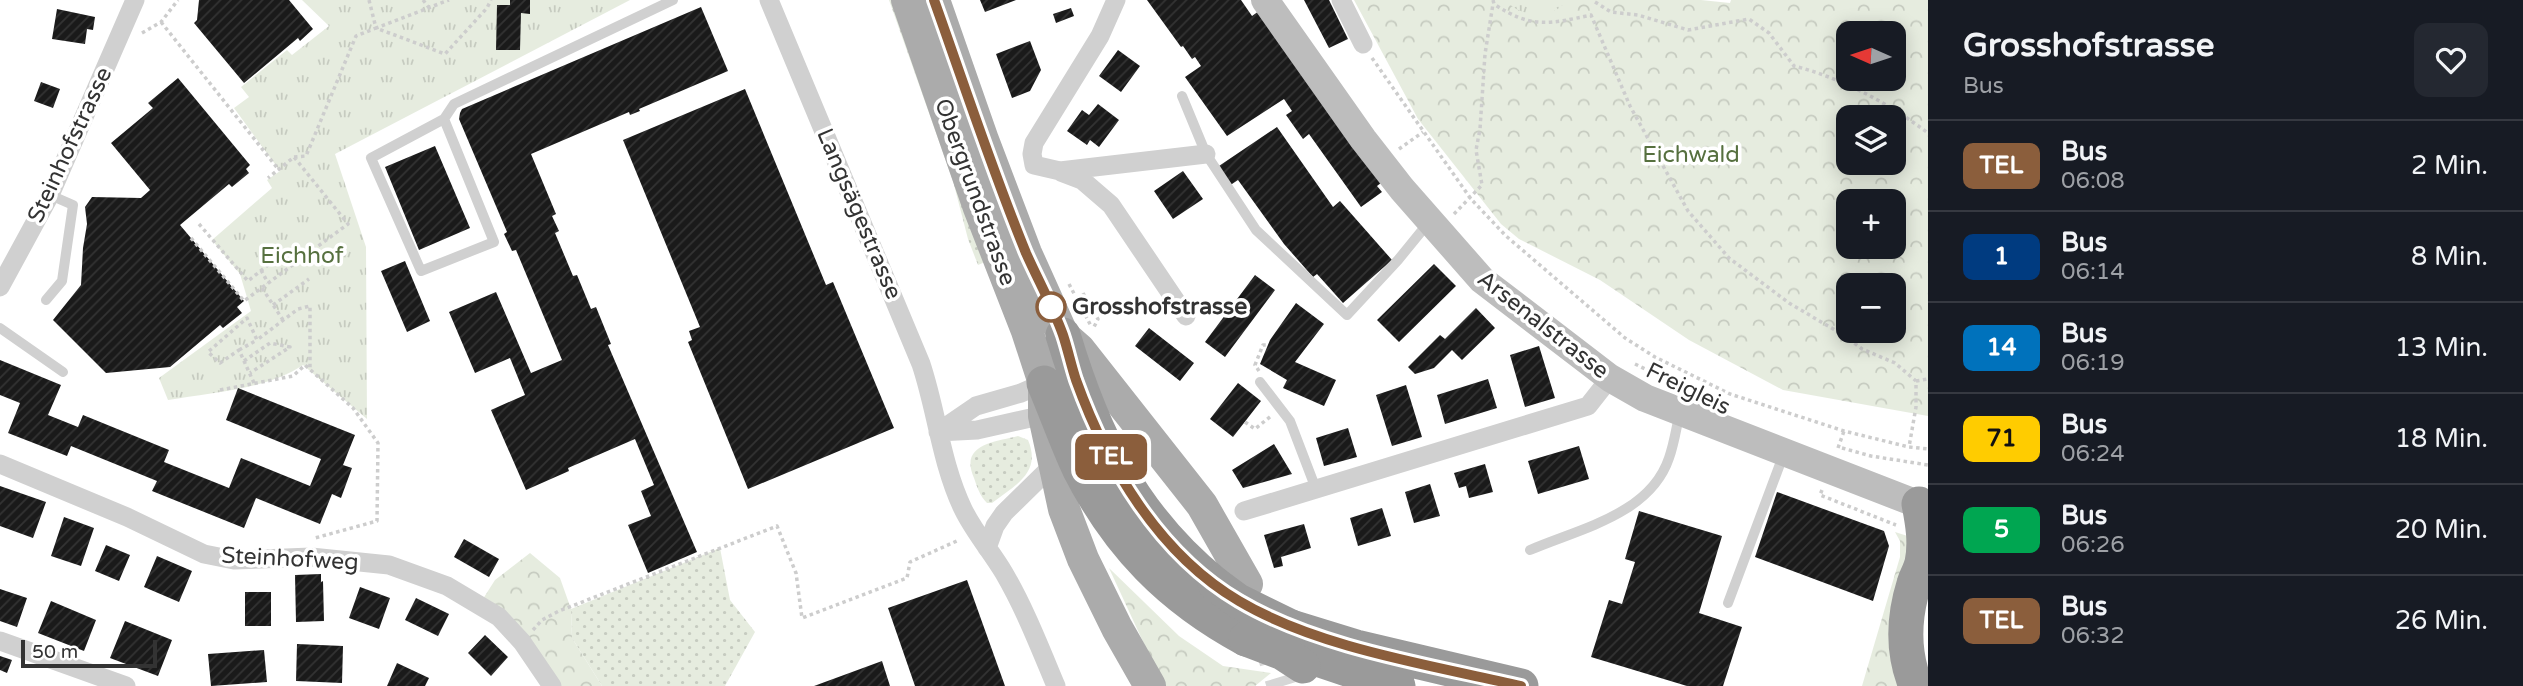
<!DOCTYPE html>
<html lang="de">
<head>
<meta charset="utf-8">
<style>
  body { margin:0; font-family:"Varela Round",sans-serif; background:#242831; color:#f1f3f6; height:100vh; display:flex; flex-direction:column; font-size:26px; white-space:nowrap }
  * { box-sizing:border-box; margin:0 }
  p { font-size:23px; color:#9ea1a6 }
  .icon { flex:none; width:38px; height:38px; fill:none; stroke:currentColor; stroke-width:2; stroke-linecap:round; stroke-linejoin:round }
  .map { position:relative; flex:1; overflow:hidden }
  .sheet { display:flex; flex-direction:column; background:#171b24; width:595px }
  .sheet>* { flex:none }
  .badge { padding:0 14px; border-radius:10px; font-size:24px; line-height:46px }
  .needle { width:46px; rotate:273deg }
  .tools { position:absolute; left:1836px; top:21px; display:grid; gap:14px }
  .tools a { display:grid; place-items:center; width:70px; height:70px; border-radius:14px; background:#171b24; box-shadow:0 4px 18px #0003; font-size:35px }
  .scale { position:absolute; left:21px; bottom:18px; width:136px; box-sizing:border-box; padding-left:7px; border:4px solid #333; border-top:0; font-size:19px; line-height:24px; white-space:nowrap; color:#333; -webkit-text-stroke:5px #fff; paint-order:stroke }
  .map>.badge { position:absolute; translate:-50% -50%; box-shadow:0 0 0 4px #fff }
  .round { display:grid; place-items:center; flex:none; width:74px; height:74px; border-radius:14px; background:#242831 }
  .headline { display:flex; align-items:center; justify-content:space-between; height:119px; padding:0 35px }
  h1 { font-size:33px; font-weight:700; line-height:52px }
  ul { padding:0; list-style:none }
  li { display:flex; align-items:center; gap:21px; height:91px; padding:0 35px; border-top:2px solid #363941 }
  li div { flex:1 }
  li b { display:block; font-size:26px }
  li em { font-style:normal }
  li .badge { min-width:77px; font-weight:700; text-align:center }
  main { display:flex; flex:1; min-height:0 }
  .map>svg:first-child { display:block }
</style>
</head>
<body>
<main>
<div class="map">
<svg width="1928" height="686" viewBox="0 0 1928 686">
  <defs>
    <pattern id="grass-dots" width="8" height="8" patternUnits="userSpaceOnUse" patternTransform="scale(1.75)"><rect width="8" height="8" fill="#e6ecdf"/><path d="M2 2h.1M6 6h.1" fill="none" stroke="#c6cbc0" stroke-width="1.8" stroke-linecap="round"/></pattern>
    <pattern id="forest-crowns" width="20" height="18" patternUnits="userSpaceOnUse" patternTransform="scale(1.75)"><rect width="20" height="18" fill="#e6ecdf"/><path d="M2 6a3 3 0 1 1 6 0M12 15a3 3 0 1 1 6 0" fill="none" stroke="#c6cbc0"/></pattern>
    <pattern id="park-tufts" width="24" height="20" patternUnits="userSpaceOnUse" patternTransform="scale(1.75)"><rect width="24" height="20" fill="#e6ecdf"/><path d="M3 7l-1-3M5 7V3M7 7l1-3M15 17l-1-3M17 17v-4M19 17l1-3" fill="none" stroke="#c6cbc0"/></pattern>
    <pattern id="building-hatch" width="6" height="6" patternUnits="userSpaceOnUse" patternTransform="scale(1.75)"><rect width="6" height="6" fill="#1a1a1a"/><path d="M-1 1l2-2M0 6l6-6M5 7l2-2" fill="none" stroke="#333"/></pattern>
  </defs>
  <rect width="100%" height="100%" fill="#fff"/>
  <path fill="url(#grass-dots)" d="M889,0H897L985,262L978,265L968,239L953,181Z
    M1018,436L1028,440C1042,473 1015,485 992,503H987C980,496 977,487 974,478C959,444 995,442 1018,436Z
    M720,548L730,600L755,632L725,686H602L572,638L571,609Z"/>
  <path fill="url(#forest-crowns)" fill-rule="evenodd" d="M1354,0H1701L1730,3L1731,0H1928V416L1783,390L1689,340L1600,280L1519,239L1501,224L1418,119ZM1848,33H1894V79H1848ZM1848,117H1894V163H1848ZM1848,201H1894V247H1848ZM1848,285H1894V331H1848Z
    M1895,532L1917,539L1901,686H1862L1900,557V541Z
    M530,553L560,578L571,609L572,638L602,686H561L481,602L495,580Z
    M1109,568L1179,636L1223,666L1271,673L1255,686H1166L1157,672Z"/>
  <path fill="url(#park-tufts)" d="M302,0H630L335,154L366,247L367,419L303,365C268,389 210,393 168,400L159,378L251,311L240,274L212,240L272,188L267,180L280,171L234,108L249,97L241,87L287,50L292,55L329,26Z
    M1505,0H1567C1552,21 1522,18 1505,0Z"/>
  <path fill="url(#building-hatch)" d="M199,0H289L313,29L300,41L298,38L244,83L194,23L197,20Z
    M510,0H530V14L521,13L520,50H496L497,5H510Z
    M980,0H1016L985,12Z
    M1147,0H1241L1252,16L1259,11L1381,183L1377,186L1382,192L1361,207L1309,134L1303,139L1286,115L1292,111L1284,99L1227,136L1185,77L1201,66L1195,57L1192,59L1183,46L1181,47Z
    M1304,0H1329L1348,39L1329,48Z
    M701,7L728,71L639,109L640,111L630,115L629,112L531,154L556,214L552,216L559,231L555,233L573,276L577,275L591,309L596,307L611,344L608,345L697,552L648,573L628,525L651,516L641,491L654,485L635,439L568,468L569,471L526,490L491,410L525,395L510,358L475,373L449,312L496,292L531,373L562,360L516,250L512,251L504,234L507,232L459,119L460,113L462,109Z
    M1071,8L1074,16L1056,23L1053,14Z
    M57,9L95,17L93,30L87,29L85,44L52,39Z
    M1030,41L1041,70L1030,91L1012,98L996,54Z
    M1118,50L1140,66L1121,92L1099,76Z
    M178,78L250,165L246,169L249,173L232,187L229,184L180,225L244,301L237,307L242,313L223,328L220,325L170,367L106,373L53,320L81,285L83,248L87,224L85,207L92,197L141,198L150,190L111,143L153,108L148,103Z
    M41,82L60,89L53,108L34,101Z
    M745,89L826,285L833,282L894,428L748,489L688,342L692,340L689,331L700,327L623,140Z
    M1098,104L1119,120L1099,147L1090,140L1087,145L1067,131L1082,110L1089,115Z
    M1277,127L1333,207L1340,201L1392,260L1343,303L1317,274L1313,277L1284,244L1238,180L1229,186L1216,168Z
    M435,146L470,228L419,250L385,167Z
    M1183,171L1203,199L1173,219L1154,191Z
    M405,261L430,321L407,332L381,271Z
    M1434,264L1456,286L1399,342L1377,320Z
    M1255,275L1275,290L1225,357L1205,342Z
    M1296,303L1324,324L1295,362L1336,380L1324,406L1283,388L1287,380L1260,364L1270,340Z
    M1476,308L1495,328L1462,360L1452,350L1434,368L1415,374L1408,367L1440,335L1445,339Z
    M1149,328L1194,363L1180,381L1135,346Z
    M1539,346L1555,398L1525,407L1510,355Z
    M0,360L61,385L48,415L78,427L83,415L169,450L164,462L229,488L241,458L310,486L321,459L226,420L238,388L355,435L343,465L352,468L341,498L332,494L320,524L256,498L244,528L152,491L157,481L71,446L67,456L8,433L20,403L0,395Z
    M1488,379L1497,408L1445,424L1437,395Z
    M1238,383L1261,401L1233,437L1210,419Z
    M1406,385L1422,437L1392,446L1376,395Z
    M1348,428L1357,457L1324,466L1316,438Z
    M1274,444L1292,474L1243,488L1232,470Z
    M1579,446L1589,479L1538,494L1528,461Z
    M1485,464L1493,492L1469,498L1466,486L1459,488L1454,473Z
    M1430,484L1440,516L1414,523L1405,492Z
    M0,486L46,502L33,538L0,526Z
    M1777,492L1884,531L1889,546L1873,601L1755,557Z
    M1382,508L1391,536L1358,546L1350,518Z
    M1639,511L1722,536L1699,613L1742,627L1723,686H1687L1591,657L1609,600L1622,604L1635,562L1625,559Z
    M64,517L94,528L81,566L51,556Z
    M1304,524L1311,548L1281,557L1283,566L1274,568L1264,535Z
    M464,539L499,559L489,577L454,557Z
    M106,545L130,555L119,581L95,571Z
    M157,556L192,571L179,602L144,587Z
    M321,574V582L323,581L324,621L296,622L295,575Z
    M967,580L1005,686H915L888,608Z
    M360,587L390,598L379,629L349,618Z
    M0,589L27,598L17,627L0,621Z
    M245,592H271V626H245Z
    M416,598L449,614L438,636L405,620Z
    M51,601L96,620L84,651L38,633Z
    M125,621L172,640L158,676L110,658Z
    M485,635L508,657L491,676L468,653Z
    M297,644L343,646L342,683L296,681Z
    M264,650L267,682L211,686L208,654Z
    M0,656L12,660L7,673L0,670Z
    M882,661L890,686H814Z
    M397,663L429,678L425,686H387Z"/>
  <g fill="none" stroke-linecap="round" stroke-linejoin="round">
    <path stroke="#d6d6d6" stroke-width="32" stroke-dasharray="32 16" stroke-linecap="butt" d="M1266,631L1283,686"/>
    <path stroke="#cdcdcd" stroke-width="3.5" stroke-dasharray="3.5 3.5" stroke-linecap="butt" d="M369,0L376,28L449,0
      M423,0L430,9
      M1493,0L1494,4C1531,29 1550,24 1591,15L1630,106L1688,211L1729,258L1789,303L1845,336L1862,349L1895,363L1916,381V407L1909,447
      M1595,2L1611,12L1638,15L1688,30L1749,19L1769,33L1794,66C1842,78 1888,103 1928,133
      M161,22L279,170
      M142,33L161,22L178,0
      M1372,58L1471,199L1506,236L1625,338L1655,357L1730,394L1844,431L1909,447L1928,449
      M1399,149L1423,132
      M294,157L306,156L356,36L376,28L445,54L487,8L491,0
      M1454,214L1482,185L1476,150L1480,129L1485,54L1493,4
      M199,224L248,281L288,249
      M191,238L244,301L348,224L294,157L268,178
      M261,270L268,283
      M1069,284L1091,326
      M262,288L283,320
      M1083,293L1098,319L1093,329
      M273,305L309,279
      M239,350L257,340
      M244,361L270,343L290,347L250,373
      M1635,364L1672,382
      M1259,371L1255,365L1263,345H1267
      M1916,381L1928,379
      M254,383L239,350L220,363L208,352L247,318L257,340L298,309L310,306V369
      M220,390L293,376L305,365L353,408L378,443L377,521L315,538
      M1245,422L1255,429L1271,416
      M1838,448L1844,431
      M1842,448L1871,456L1928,465
      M1822,490L1820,495L1896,525
      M533,630L542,620L559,611L777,526L796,573L802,618L907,578L910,562L959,540"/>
    <path stroke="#d0d0d0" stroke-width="10" d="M1182,96L1206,154L1256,230L1347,315L1398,260L1429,222
      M444,119L494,242L421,271L371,158L444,119L454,104L673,0
      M46,300L62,281L73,205L50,195
      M0,328L63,372
      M1260,382L1290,421L1316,489
      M1530,550C1578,529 1650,515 1669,458C1674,444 1676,430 1679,416
      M1728,603L1783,456"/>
    <path stroke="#d0d0d0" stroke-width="19" d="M769,0L921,364C937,412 941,463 963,509C974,532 991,551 1004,573C1025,609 1040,648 1056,686
      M1116,0L1100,36L1034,143L1032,154L1034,165L1060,171L1206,154
      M1341,0L1363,44
      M1061,172L1082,180L1111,205L1186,316
      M0,287L50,195L135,0
      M938,432L977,430L1035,417L1054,418
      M938,432L976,406L1021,393L1044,383
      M0,464L127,517L204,554L234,560L311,557L389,565L447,586L499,617L522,642L552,686
      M1244,511L1588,406L1610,378
      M987,548L995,526L1004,513L1053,465
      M0,641L126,686"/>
    <path stroke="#bdbdbd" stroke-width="28" d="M1265,0L1363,139L1402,189L1482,280L1610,378L1645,398L1928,508"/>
    <path stroke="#ababab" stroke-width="32" d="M907,0L979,208L1027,331L1044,383V416L1064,509L1083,559L1117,628L1150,686
      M934,0L983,140L1026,253L1063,335L1061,360
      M1063,335L1079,349L1202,505L1247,584"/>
    <path stroke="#9a9a9a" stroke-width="35" d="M1063,335C1093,435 1132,517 1215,584
      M1044,383C1056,411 1066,440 1079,468C1118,545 1170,598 1246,639
      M1291,627L1356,647L1521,686
      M1311,657L1398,686
      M1916,686C1902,652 1903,619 1914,584C1916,577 1920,571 1922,563C1926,543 1923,524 1919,504"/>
    <path stroke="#9a9a9a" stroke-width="35" d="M1215,584L1238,601L1291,627
      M1246,639L1283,653L1303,666"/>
  </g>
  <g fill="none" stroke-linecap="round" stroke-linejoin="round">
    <defs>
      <path id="line" d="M934,0C964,84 992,170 1026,253C1038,280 1053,307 1063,335C1068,350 1071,365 1076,380C1107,466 1159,554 1239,601C1318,648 1431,665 1521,686"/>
    </defs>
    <use href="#line" stroke="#fff" stroke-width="16"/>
    <use href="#line" stroke="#8b5e3c" stroke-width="10"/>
  </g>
  <circle fill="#fff" stroke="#8b5e3c" stroke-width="3.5" cx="1051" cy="307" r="14"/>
  <g text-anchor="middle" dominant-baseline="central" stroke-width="7" stroke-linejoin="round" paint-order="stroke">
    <g font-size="23" fill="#333" stroke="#fff">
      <text transform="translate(70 145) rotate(-65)">Steinhofstrasse</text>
      <text transform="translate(975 192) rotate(70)">Obergrundstrasse</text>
      <text transform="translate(859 214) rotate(67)">Langsägestrasse</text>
      <text transform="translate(1543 325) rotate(38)">Arsenalstrasse</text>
      <text transform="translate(1688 389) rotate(26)">Freigleis</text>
      <text transform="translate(290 559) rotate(3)">Steinhofweg</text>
    </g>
    <g font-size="23" fill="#56703f" stroke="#fff">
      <text x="1691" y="155">Eichwald</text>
      <text x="302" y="256">Eichhof</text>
    </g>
    <g font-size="23" font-weight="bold" fill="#333" stroke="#fff" text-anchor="start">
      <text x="1072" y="307">Grosshofstrasse</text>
    </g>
  </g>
</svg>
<div class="tools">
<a><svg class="needle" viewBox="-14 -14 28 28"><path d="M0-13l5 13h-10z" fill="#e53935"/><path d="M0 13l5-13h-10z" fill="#9ea1a6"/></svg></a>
<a><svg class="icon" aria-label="layers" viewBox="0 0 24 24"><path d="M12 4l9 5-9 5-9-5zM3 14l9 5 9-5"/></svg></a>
<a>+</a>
<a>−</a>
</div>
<div class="scale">50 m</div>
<b class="badge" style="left:1111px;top:457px;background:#8b5e3c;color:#fff">TEL</b>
</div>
<section class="sheet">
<div class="headline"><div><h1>Grosshofstrasse</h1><p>Bus</p></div><a class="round"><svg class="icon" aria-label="heart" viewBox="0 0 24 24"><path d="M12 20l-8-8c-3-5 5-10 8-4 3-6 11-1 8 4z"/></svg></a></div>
<ul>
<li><span class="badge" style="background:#8b5e3c;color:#fff">TEL</span><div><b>Bus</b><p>06:08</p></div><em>2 Min.</em></li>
<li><span class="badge" style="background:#003b80;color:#fff">1</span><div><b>Bus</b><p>06:14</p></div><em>8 Min.</em></li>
<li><span class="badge" style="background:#0072bc;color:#fff">14</span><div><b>Bus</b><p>06:19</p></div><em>13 Min.</em></li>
<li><span class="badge" style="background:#fc0;color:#111">71</span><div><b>Bus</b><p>06:24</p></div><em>18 Min.</em></li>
<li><span class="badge" style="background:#00a651;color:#fff">5</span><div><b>Bus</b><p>06:26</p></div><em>20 Min.</em></li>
<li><span class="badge" style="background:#8b5e3c;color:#fff">TEL</span><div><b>Bus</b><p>06:32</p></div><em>26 Min.</em></li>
</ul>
</section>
</main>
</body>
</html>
